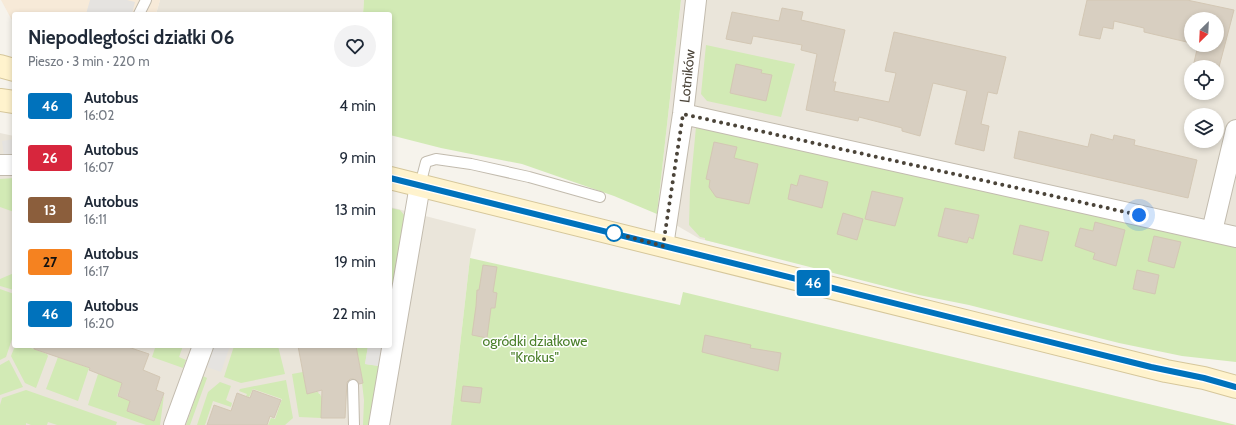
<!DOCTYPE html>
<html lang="pl">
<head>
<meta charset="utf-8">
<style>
  body { margin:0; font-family:Cabin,sans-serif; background:#f2f2f3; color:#1f2937; height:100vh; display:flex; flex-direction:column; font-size:15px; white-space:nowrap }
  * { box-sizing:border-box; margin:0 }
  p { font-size:13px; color:#747a83 }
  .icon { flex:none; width:22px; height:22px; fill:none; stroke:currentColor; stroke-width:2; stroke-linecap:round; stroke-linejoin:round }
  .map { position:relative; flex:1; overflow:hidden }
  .side { position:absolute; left:12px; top:12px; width:380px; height:336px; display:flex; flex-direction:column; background:#fff; border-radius:4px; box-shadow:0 2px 6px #0003 }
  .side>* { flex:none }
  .badge { padding:0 8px; border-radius:3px; font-size:14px; line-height:26px }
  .needle { width:26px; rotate:204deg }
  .fabs { position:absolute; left:1184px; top:12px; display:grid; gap:8px }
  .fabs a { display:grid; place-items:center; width:40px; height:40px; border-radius:50%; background:#fff; box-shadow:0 2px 6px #0003; font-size:20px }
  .you { position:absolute; width:20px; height:20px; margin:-10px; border:3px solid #fff; border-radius:50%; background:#1a73e8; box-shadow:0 0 0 6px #1a73e833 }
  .map>.badge { position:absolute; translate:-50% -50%; box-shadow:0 0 0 2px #fff }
  .round { display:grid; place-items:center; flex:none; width:42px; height:42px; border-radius:21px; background:#f2f2f3 }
  .headline { display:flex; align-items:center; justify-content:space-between; height:68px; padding:0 16px }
  h1 { font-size:19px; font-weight:700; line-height:30px }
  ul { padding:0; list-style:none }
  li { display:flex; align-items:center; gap:12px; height:52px; padding:0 16px }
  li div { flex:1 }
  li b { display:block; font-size:15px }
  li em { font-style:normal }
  li .badge { min-width:44px; font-weight:700; text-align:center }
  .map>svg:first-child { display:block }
</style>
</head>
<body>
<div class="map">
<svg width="1236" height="425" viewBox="0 0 1236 425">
  <rect width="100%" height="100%" fill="#f6f3ec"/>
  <path fill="#eae5da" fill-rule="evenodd" d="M160,0H364L363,14H156Z
    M681,0H1236V353L902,283L700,239L657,214ZM1191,19H1217V45H1191ZM1191,67H1217V93H1191ZM1191,115H1217V141H1191Z
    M0,133L14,136V346H390V207L476,229L470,258L451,425H0Z"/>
  <path fill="#f7ead8" d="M1,0H160L156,14H14V24Z"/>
  <path fill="#d2eab5" d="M364,0H681L657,214L614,196L522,164L441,148L390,135V14H363Z
    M706,45L795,64L781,117L707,101L701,94Z
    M696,127L1236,245V362L1182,356L1119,343L969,305L919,295L705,240V238L700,237L689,225L690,190Z
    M14,178V212L0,207V179Z
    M390,208L400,210L405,216L391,298Z
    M470,258L680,305L683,292L1236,425H451Z
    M14,273V290L0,286V279Z
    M0,289L14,294V333L6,357L0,360Z
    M15,346H32L31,348L47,354L48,356L36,388L25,383L11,356Z
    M151,346H183L179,357L186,360L183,368L152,357L155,348Z
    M234,346H278L285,374L241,383L224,377Z
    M356,346H368L365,364L379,366L370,425H363L364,400L362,383H363Z
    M58,357L89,368L78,401L46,389Z
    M9,360L23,387L0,395V365Z
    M99,371L123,380L117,396L130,401L127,411L154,421L164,395L160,425H146L88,405Z
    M303,372L307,393L318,392L319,394H320L322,399L321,418L299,417L292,374Z
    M203,376L207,378L190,425H186Z
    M286,380L293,418L285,425H268L271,418L275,419L282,399L253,389L249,397L246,396L247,394L239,391L240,389Z
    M220,382L231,386L226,400L232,403L231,407L213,401L205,425H197L208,392Z
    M26,390L117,422L116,425H57L48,422L47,425H31L26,423V425H0V405L2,398Z"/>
  <path fill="#e5e3e0" d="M90,0H127L135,2L132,14H86Z
    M14,139V156H4L2,141Z
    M214,346H230L221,372L207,367Z
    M368,346H383L379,366L365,364Z"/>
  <path fill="#d8cfc1" stroke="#d3c7b4" d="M1087,0H1187L1234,10L1219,67H1193L1198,45H1217V19H1191V43L1144,32V28L1114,21L1113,29L1103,27L1100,39L1079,35Z
    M782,8L803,12L801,20L845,30L833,82H836L834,91L889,102L896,73L885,71L894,32L1006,57L997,94L988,92L981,124L989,126L984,151L955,144L967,91L933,83L920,136L902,131V128L859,117L858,121L806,110L817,54L801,50L802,45L753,36L751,44L726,39L732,12L779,21Z
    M736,64L762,70L761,73L772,75L766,101L730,93Z
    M1019,131L1088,147L1091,134L1113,140L1114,135L1135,140L1134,145L1197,160L1188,198L1014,158Z
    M714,142L737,147L734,158L758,164L749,204L716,197L709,187L710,180L706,179Z
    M800,175L828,182L822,208L788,199L791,184L797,186Z
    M872,191L903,198L895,226L865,219Z
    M945,208L979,215L973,239L969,237L967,243L938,236Z
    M843,213L863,219L857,240L837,234Z
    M1095,222L1125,230L1116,266L1093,259L1095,253L1075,246L1080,228L1093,231Z
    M1020,225L1049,232L1042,261L1013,254Z
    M1154,236L1181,242L1174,268L1148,261Z
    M483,265L497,267L493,292L497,293L495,308H491L487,338L472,335L476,306L477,290H479Z
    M1137,270L1159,275L1155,294L1133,289Z
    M705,335L751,345L750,348L781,353L778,371L702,352Z
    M34,346H125L149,354L143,370L160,377L156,390L164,393L154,421L127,411L130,401L118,396L122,383L89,370L90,368L34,349Z
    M298,346H356L363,383L359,384L356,380L353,379H350L347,382L345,418H321L322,390L307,394Z
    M463,386L482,388L480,403L461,401Z
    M253,390L281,400L274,418L270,416L267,425H207L214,405L231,411L237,393L250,398Z"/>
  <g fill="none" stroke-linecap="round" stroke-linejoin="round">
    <defs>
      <path id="lane" d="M139,14L146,0
        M420,185L426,162L436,159L471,164L529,177L600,197
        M353,385L354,425"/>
      <path id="street" d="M683,114L1236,237
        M0,165H14
        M1212,231L1236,130
        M663,246L683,114L696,0
        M174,425L203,346
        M379,425L420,185"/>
      <path id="secondary" d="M0,66L14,70
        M0,100L14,102
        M390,178L1166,371L1204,378L1236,387"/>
    </defs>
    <use href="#lane" stroke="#c2bbae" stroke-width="12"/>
    <use href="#street" stroke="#c2bbae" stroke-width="22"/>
    <use href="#secondary" stroke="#d6c79b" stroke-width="24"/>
    <use href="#lane" stroke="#fff" stroke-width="10"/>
    <use href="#street" stroke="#fff" stroke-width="20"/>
    <use href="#secondary" stroke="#fff3cd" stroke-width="22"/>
  </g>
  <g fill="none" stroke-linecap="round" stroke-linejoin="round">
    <defs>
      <path id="line" d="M390,178L1151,367L1204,378L1236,387"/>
    </defs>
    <use href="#line" stroke="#fff" stroke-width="9"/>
    <use href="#line" stroke="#0072bc" stroke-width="6"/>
    <path stroke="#4b4439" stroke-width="4" stroke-dasharray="0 7.2" d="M614,233L663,246L683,114L1139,215"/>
  </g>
  <circle fill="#fff" stroke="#0072bc" stroke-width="2" cx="614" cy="233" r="8"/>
  <g text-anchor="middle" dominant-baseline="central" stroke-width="3" stroke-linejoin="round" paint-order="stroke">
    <g font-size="14" fill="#4b4439" stroke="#fff">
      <text transform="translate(687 76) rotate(-84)">Lotników</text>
    </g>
    <g font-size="14" fill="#4a7f2a" stroke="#fff">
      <text x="535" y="341">ogródki działkowe<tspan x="535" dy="16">"Krokus"</tspan></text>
    </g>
  </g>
</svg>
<div class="fabs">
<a><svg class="needle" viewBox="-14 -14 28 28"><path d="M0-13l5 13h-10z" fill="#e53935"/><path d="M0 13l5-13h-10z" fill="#747a83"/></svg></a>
<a><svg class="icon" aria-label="locate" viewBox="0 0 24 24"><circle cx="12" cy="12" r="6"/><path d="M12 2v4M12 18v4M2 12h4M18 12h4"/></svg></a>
<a><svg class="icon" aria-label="layers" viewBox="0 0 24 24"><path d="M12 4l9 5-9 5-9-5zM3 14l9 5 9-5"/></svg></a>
</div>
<div class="you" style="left:1139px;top:215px"></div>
<b class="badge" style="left:813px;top:283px;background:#0072bc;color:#fff">46</b>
<section class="side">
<div class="headline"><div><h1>Niepodległości działki 06</h1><p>Pieszo · 3 min · 220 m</p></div><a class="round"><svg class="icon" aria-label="heart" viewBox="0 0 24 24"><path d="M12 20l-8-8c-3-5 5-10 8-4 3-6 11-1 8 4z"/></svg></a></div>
<ul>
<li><span class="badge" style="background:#0072bc;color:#fff">46</span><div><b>Autobus</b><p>16:02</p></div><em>4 min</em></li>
<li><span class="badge" style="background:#d7263d;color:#fff">26</span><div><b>Autobus</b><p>16:07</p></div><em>9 min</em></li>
<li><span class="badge" style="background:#8b5e3c;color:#fff">13</span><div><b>Autobus</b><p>16:11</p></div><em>13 min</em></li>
<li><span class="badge" style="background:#f58220;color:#111">27</span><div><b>Autobus</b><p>16:17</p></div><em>19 min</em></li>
<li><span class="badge" style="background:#0072bc;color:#fff">46</span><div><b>Autobus</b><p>16:20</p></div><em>22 min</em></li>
</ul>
</section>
</div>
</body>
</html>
